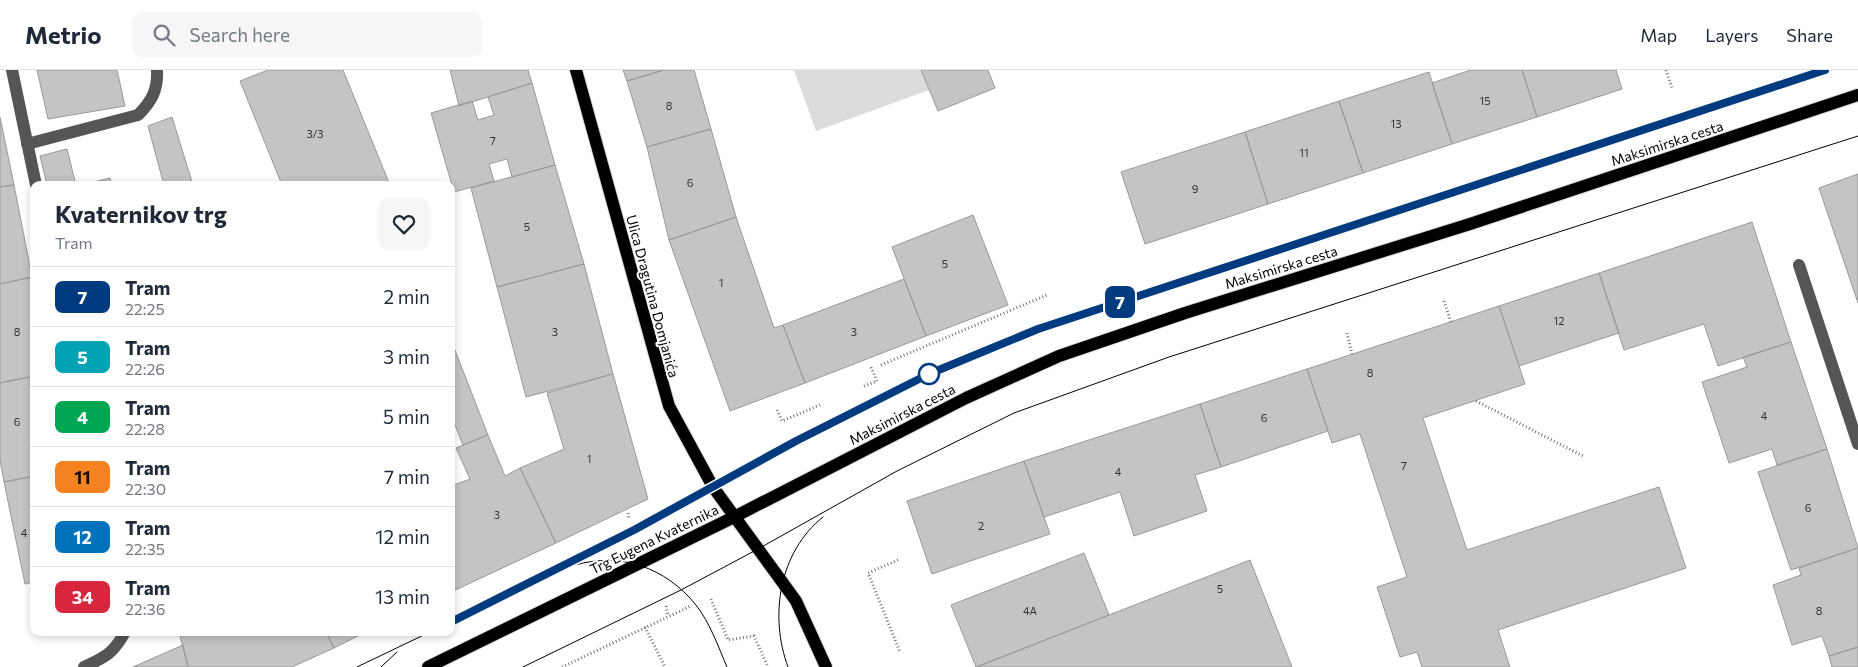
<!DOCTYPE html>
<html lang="en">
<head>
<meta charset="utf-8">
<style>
  body { margin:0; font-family:Commissioner,sans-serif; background:#f6f6f7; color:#1f2937; height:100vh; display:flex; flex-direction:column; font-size:19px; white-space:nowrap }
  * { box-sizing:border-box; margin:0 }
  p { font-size:16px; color:#747a83 }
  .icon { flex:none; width:28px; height:28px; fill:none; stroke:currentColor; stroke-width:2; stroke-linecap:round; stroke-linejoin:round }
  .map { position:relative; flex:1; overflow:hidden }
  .sheet { position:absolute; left:30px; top:111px; width:425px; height:455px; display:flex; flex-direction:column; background:#fff; border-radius:10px; box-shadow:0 2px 8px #0003 }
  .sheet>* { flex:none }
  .badge { padding:0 10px; border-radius:8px; font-size:18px; line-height:32px }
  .map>.badge { position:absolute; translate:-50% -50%; box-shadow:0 0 0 2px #fff }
  .round { display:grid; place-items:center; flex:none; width:52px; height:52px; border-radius:10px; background:#f6f6f7 }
  .overview { display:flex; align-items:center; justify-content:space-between; height:85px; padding:0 25px }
  h1 { font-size:24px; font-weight:700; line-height:38px }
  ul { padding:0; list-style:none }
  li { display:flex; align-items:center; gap:15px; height:60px; padding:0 25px; border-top:1px solid #e0e1e3 }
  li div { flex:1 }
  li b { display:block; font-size:19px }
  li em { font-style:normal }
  li .badge { min-width:55px; font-weight:700; text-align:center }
  header { display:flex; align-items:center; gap:30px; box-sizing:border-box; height:70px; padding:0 25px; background:#fff; border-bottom:1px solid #e0e1e3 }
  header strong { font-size:24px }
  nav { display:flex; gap:28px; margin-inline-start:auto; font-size:18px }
  .search { width:350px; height:45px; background:#f6f6f7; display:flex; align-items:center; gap:12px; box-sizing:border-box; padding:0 18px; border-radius:10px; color:#747a83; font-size:19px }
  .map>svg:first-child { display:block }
</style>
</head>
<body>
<header>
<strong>Metrio</strong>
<div class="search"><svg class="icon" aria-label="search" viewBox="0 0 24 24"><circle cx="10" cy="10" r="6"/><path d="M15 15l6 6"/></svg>Search here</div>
<nav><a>Map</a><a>Layers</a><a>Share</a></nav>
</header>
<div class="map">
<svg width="1858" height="597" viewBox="0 0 1858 597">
  <rect width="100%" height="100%" fill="#fff"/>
  <path fill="#dcdcdc" d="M794,0H921L929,20L816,61Z"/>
  <path fill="#c4c4c4" stroke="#999" d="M37,0H117L125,36L48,49Z
    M268,0H343L390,115H282L240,11Z
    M450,0H528L532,13L459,36Z
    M623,0H664L627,11Z
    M664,0H694L711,59L647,77L627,11Z
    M921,0H988L995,18L938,41Z
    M1471,0H1522L1537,47L1452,74L1432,13Z
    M1522,0H1616L1622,19L1537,47Z
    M1429,2L1452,74L1363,103L1339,31Z
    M532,13L555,95L512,107L507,89L489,94L494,111L454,122L431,43L472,31L478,50L494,45L488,27Z
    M1339,31L1363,103L1268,134L1245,62Z
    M0,47L14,115L0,117Z
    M172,47L193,115H164L148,56Z
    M711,59L736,147L669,170L647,77Z
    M1245,62L1268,134L1145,174L1121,102Z
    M67,79L76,115H47L40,86Z
    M555,95L584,194L497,217L471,118Z
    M1858,104V233L1819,118Z
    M110,108L112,115H81Z
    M14,115L32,207L0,214V117Z
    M973,145L1008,235L926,266L892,177Z
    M736,147L774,258L783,255L805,313L730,341L669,170Z
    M1752,152L1791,272L1718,296L1704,254L1624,280L1599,203Z
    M584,194L613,304L526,327L497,217Z
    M1599,203L1619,263L1519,296L1499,236Z
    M32,207L34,306L0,313V214Z
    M904,209L926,266L805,313L783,255Z
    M1499,236L1525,314L1423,348L1467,480L1659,417L1686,498L1498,560L1510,597H1422L1417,582L1400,587L1377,517L1407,507L1360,364L1332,373L1307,299Z
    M451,270L488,365L463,375L451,345Z
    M1791,272L1827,379L1777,395L1772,379L1729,393L1702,312L1747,297L1743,287Z
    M1307,299L1328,361L1221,397L1200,334Z
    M613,304L648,429L556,473L520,398L564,379L547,323Z
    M34,306V406L4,412L0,390V313Z
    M1200,334L1221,397L1195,405L1207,441L1134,466L1120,422L1044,447L1024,391Z
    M488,365L505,406L520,398L556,473L451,522V416L470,409L456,378Z
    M1827,379L1858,478L1791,500L1758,402Z
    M1024,391L1050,464L932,504L907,431Z
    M34,406V512L25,514L4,412Z
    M1858,478V577L1829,586L1822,566L1792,575L1773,515L1801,505L1799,498Z
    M1084,483L1109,545L976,597L951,535Z
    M1250,490L1292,597H977L1109,545Z
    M179,562H326L334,578L292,597H188Z
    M326,562H366L334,578Z
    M183,575L188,597H133Z
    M1858,577V597H1832L1829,586Z"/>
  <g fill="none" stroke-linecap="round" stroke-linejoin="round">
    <defs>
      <path id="major" d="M576,0L669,336L713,417L796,531L826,597
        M428,597L734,447L966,328L1059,286L1185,243L1470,154L1858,25"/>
    </defs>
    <use href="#major" stroke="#dbdbdb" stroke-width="14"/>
    <path stroke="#777" stroke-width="3" stroke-dasharray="1 2.5" stroke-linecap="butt" d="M1666,0L1672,18
      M1444,231L1451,252
      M1347,263L1352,284
      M881,295L1047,225
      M864,316L877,311L870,295
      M1476,331L1583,386
      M777,340L782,351L822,334
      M628,443L629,449
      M898,490L868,503L900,582
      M711,529L728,570L754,566L768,597
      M666,536L668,546
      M645,557L665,597
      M562,597L691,536"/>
    <path stroke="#555" stroke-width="12" d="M12,0L36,115
      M27,74L138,45C152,31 158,20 157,0
      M1799,195L1858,374
      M84,597C105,587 113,584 125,562"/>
    <use href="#major" stroke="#000" stroke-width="12"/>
    <path stroke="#000" stroke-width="1" d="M575,495C621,482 665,497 696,535C710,553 718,576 727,597
      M451,552L634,460L796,371L929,304L1038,259L1825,0
      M357,597L430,562
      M381,597L397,582
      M523,597L681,520L758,479L897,401L1014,343L1169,287L1858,66
      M788,597C769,546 779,482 823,447"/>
  </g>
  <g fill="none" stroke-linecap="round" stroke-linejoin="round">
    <defs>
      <path id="line" d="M451,552L634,460L796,371L929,304L1038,259L1825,0"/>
    </defs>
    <use href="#line" stroke="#fff" stroke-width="11"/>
    <use href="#line" stroke="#003b80" stroke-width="8"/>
  </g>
  <circle fill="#fff" stroke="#003b80" stroke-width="2.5" cx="929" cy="304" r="10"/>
  <g text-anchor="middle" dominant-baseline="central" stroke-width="4" stroke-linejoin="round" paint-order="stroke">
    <g font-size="11" fill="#313131">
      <text x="1485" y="30">15</text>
      <text x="669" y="35">8</text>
      <text x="1396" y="53">13</text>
      <text x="315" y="63">3/3</text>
      <text x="493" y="70">7</text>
      <text x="1304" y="82">11</text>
      <text x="690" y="112">6</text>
      <text x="1195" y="118">9</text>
      <text x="527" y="156">5</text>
      <text x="945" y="193">5</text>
      <text x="721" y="212">1</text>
      <text x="1559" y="250">12</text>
      <text x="17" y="261">8</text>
      <text x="555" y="261">3</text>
      <text x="854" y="261">3</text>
      <text x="1370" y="302">8</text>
      <text x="1764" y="345">4</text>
      <text x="1264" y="347">6</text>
      <text x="17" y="351">6</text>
      <text x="589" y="388">1</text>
      <text x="1404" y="395">7</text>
      <text x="1118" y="401">4</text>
      <text x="1808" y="437">6</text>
      <text x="497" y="444">3</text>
      <text x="981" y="455">2</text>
      <text x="24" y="462">4</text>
      <text x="1220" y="518">5</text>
      <text x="1030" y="540">4A</text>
      <text x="1819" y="540">8</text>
    </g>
    <g font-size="14" fill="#000" stroke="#fff">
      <text transform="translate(1667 73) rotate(-18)">Maksimirska cesta</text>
      <text transform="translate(1281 197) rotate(-17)">Maksimirska cesta</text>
      <text transform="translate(653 226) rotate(75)">Ulica Dragutina Domjanića</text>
      <text transform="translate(902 344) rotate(-27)">Maksimirska cesta</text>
      <text transform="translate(654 469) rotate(-26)">Trg Eugena Kvaternika</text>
    </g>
  </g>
</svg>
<b class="badge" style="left:1120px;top:232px;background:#003b80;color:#fff">7</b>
<section class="sheet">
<div class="overview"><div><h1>Kvaternikov trg</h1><p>Tram</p></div><a class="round"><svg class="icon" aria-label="heart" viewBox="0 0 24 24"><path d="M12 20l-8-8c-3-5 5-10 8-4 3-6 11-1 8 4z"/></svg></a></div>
<ul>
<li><span class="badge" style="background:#003b80;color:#fff">7</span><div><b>Tram</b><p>22:25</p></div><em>2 min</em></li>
<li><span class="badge" style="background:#00a3b4;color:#fff">5</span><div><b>Tram</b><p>22:26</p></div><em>3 min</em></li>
<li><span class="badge" style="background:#00a651;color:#fff">4</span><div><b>Tram</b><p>22:28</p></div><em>5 min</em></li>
<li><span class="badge" style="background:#f58220;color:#111">11</span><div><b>Tram</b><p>22:30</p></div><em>7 min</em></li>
<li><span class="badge" style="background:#0072bc;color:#fff">12</span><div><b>Tram</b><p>22:35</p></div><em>12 min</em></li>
<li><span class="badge" style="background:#d7263d;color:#fff">34</span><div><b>Tram</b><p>22:36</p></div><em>13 min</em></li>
</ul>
</section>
</div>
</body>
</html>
